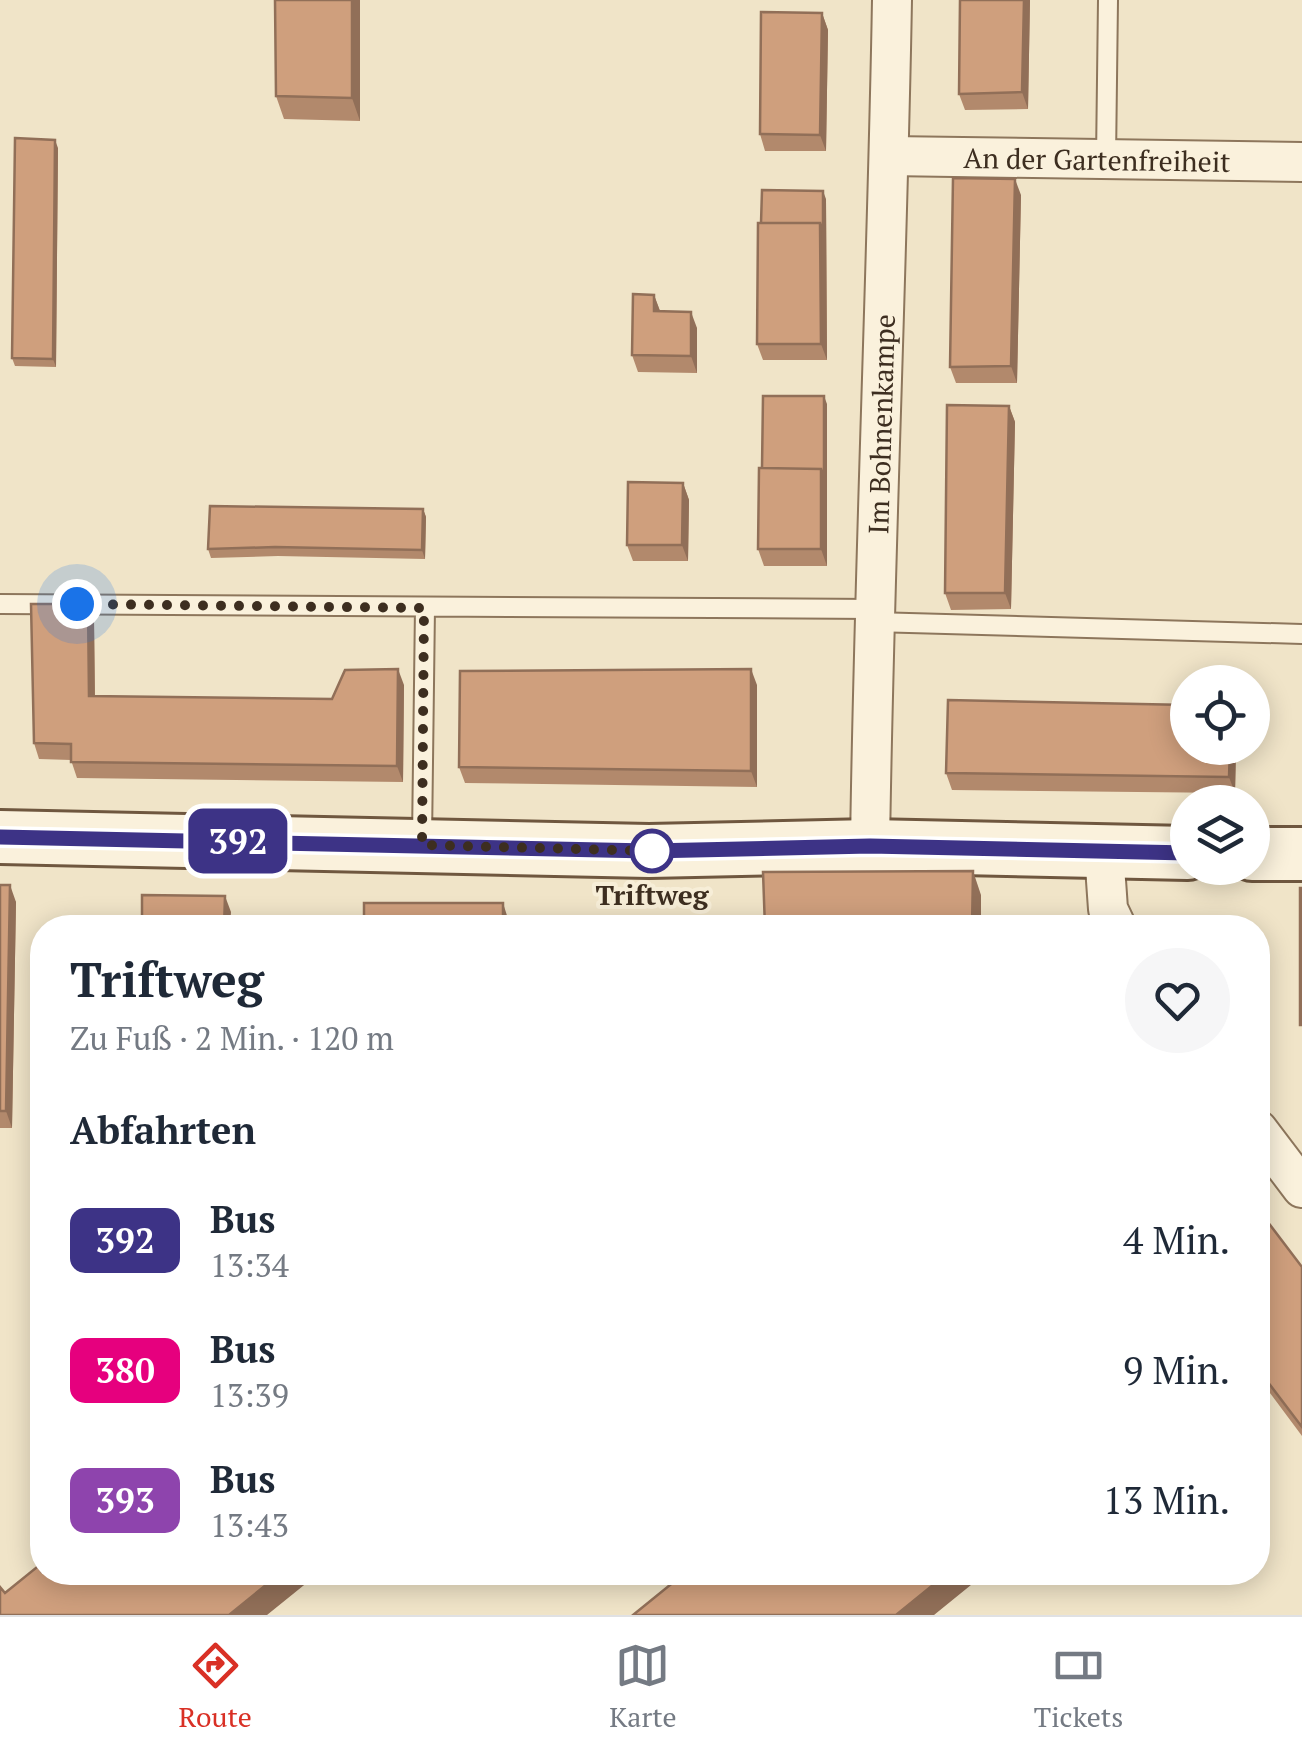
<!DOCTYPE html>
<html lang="de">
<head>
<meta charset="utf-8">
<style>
  body { margin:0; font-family:"PT Serif",serif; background:#f6f6f7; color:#1f2937; height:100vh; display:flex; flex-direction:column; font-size:38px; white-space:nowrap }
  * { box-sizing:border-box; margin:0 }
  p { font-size:32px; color:#747a83 }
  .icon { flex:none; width:55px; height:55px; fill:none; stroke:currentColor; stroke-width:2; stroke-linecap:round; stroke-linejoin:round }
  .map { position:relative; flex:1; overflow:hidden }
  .sheet { position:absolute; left:30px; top:915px; width:1240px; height:670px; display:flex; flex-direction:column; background:#fff; border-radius:40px; box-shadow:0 5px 25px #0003 }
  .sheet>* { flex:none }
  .badge { padding:0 20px; border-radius:15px; font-size:35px; line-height:65px }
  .tools { position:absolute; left:1170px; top:665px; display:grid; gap:20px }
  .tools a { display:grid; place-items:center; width:100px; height:100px; border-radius:50%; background:#fff; box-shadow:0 5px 25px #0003; font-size:50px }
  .you { position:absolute; width:50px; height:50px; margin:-25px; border:8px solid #fff; border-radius:50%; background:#1a73e8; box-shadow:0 0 0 15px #1a73e833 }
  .map>.badge { position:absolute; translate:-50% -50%; box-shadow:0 0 0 5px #fff }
  h2 { padding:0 40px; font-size:38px; line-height:90px }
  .round { display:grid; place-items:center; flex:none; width:105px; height:105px; border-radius:52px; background:#f6f6f7 }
  .head { display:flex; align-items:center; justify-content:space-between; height:170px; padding:0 40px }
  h1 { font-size:48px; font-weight:800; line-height:75px }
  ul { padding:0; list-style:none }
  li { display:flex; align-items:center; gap:30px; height:130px; padding:0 40px }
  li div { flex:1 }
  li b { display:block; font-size:38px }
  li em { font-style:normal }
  li .badge { min-width:110px; font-weight:700; text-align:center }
  .tab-bar { display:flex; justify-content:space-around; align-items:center; height:140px; border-top:2px solid #e0e1e3; background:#fff; font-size:28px; color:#747a83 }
  .tab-bar a { display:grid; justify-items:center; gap:5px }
  .tab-bar .active { color:#d93025 }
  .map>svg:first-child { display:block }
</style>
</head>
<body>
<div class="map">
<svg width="1302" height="1615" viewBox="0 0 1302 1615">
  <rect width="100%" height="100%" fill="#f0e4c8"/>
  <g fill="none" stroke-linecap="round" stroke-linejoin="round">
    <defs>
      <path id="service" d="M1106,159L1108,0
        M0,604L874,609
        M873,622L1302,634
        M422,839L425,607"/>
      <g id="minor">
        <path id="s1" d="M889,156L1302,162"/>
        <path id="s2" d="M870,846C874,564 887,282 892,0"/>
        <path d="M1104,852L1108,909L1117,928"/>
        <path d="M1258,1130L1302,1188"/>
      </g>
      <path id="secondary" d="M0,837L649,851L870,846L1188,853
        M1252,854H1302"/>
    </defs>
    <use href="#service" stroke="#8d765c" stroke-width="22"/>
    <use href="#minor" stroke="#8d765c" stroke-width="42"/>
    <use href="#secondary" stroke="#6f573f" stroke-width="58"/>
    <use href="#service" stroke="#faf1dc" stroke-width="18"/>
    <use href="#minor" stroke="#faf1dc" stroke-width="38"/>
    <use href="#secondary" stroke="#faf1dc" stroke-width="52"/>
  </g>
  <path fill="#b2896c" d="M360,0V121L284,119L276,96Z
    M960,0H1030L1028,109L965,110L959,94Z
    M822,13L828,30L826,151H765L760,134Z
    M58,148L56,367L15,366L12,358Z
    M1021,195L1017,383H956L950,367Z
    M826,199L827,360H763L757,344L761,223Z
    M654,295L660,311L697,328V373L638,372L632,355Z
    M827,404V566H764L758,549L762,468Z
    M1009,406L1015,422L1011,609L951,610L945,593Z
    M683,483L689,500L688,561H633L627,545Z
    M423,509L426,517L425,559L278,556L211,558L208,549Z
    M94,620L95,696L332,699L404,685L403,782L77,778L71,760L39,759L34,743Z
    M757,685V787L465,783L459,767Z
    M1188,748H1236L1235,793L952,790L946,773Z
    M0,885L16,902L12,1128H0Z
    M1258,1209L1302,1267V1436L1258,1377Z"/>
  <path fill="#916f58" d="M352,0H360V121L352,98Z
    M1024,0H1030L1028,109L1022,92Z
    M822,13L828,30L826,151L820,135Z
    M55,140L58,148L56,367L53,359Z
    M1015,179L1021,195L1017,383L1011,366Z
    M823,191L826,199L827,360L821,344L820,223Z
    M654,295L660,311H654Z
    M691,312L697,328V373L691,356Z
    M824,396L827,404V566L821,549V469Z
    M1009,406L1015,422L1011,609L1005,593Z
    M683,483L689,500L688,561L682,545Z
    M423,509L426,517L425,559L422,550Z
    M88,604L94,620L95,712L89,696Z
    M398,669L404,685L403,782L397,766Z
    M751,669L757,685V787L751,771Z
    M1230,748H1236L1235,793L1229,777Z
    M973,871L981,895V928H972Z
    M10,885L16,902L12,1128L6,1111Z
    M225,896L231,912L230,928H224Z
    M503,903L511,928H503Z
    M282,1572L319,1573L267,1615H229Z
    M949,1572H987L934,1615H896Z"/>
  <path fill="#cf9f7d" stroke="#916f58" stroke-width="2.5" d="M275,0H352V98L276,96Z
    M960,0H1024L1022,92L959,94Z
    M761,12L822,13L820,135L760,134Z
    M15,138L55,140L53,359L12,358Z
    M953,178L1015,179L1011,366L950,367Z
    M762,190L823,191V231L820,223H761Z
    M758,223H820L821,344H757Z
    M633,294L654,295V311L691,312V356L632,355Z
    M763,396H824V477L821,469L762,468Z
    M947,405L1009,406L1005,593H945Z
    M759,468L821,469V549H758Z
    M628,482L683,483L682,545H627Z
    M210,506L423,509L422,550L275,547L208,549Z
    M31,604H88L89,696L332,699L345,670L398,669L397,766L71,762V744L34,743Z
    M751,669V771L459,767L460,671Z
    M948,700L1188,705V748H1230L1229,777L946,773Z
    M973,871L972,928H765L763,872Z
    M0,885H10L6,1111H0Z
    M1300,888H1302V1025H1300Z
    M142,895L225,896L224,928H142Z
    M364,903H503V928H364Z
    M1258,1209L1302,1267V1427L1258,1369Z
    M42,1563V1572H282L229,1615H0V1587L5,1593Z
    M686,1572H949L896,1615H633Z"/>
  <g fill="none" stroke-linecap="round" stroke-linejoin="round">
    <defs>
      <path id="line" d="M0,837L649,851L870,846L1188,853"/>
    </defs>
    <use href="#line" stroke="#fff" stroke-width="22"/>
    <use href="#line" stroke="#3d3386" stroke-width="15"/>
    <path stroke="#3d2e20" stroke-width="10" stroke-dasharray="0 18" d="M77,604L424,608L422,845L652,851"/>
  </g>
  <circle fill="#fff" stroke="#3d3386" stroke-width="5" cx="652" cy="851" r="20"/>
  <g text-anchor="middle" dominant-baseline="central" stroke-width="8" stroke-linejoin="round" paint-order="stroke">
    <g font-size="28" fill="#3d2e20" stroke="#f7eed8">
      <text stroke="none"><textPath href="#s1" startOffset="208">An der Gartenfreiheit</textPath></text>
      <text stroke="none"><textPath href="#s2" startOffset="422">Im Bohnenkampe</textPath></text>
    </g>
    <g font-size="28" font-weight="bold" fill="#3d2e20" stroke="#f7eed8">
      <text x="652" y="894">Triftweg</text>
    </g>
  </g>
</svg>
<div class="tools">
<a><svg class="icon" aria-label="locate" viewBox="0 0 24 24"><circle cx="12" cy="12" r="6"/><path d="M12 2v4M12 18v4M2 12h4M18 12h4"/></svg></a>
<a><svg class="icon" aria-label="layers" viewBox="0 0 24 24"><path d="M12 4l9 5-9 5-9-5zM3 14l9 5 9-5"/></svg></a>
</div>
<div class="you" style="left:77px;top:604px"></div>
<b class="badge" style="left:238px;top:841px;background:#3d3386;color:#fff">392</b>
<section class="sheet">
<div class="head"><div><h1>Triftweg</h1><p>Zu Fuß · 2 Min. · 120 m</p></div><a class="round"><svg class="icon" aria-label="heart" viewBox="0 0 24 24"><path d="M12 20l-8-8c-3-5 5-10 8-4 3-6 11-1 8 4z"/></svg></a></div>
<h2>Abfahrten</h2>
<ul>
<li><span class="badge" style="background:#3d3386;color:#fff">392</span><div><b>Bus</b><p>13:34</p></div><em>4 Min.</em></li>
<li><span class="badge" style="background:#e6007e;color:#fff">380</span><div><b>Bus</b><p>13:39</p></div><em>9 Min.</em></li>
<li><span class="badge" style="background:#8e44ad;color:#fff">393</span><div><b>Bus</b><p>13:43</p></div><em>13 Min.</em></li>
</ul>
</section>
</div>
<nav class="tab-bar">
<a class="active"><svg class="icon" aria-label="directions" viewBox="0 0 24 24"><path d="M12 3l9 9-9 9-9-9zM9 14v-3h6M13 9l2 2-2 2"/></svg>Route</a>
<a><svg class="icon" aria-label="map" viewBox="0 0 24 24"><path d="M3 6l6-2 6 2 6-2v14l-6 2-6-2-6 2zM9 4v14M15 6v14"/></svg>Karte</a>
<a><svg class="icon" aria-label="tickets" viewBox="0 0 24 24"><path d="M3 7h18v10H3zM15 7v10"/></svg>Tickets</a>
</nav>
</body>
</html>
